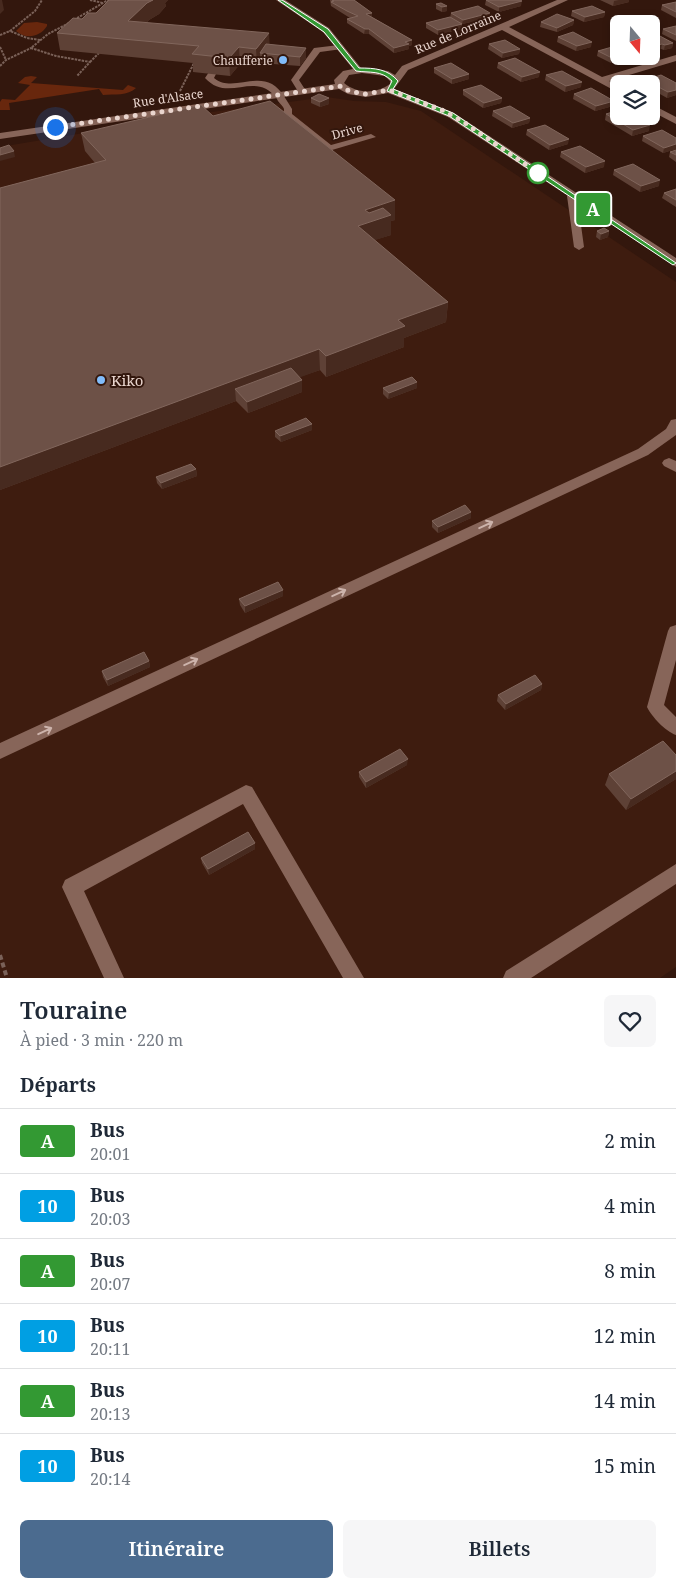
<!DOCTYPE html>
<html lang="fr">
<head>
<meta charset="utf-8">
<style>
  body { margin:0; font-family:"Noto Serif",serif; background:#f6f6f7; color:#1f2937; height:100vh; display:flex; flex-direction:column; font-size:19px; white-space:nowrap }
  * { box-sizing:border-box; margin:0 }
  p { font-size:16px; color:#747a83 }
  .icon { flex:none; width:28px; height:28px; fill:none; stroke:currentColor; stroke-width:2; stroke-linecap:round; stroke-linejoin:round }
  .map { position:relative; height:978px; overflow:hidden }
  .side { display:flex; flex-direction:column; background:#fff; flex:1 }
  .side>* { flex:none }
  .badge { padding:0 10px; border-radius:4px; font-size:18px; line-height:32px }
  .needle { width:32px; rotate:161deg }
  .fabs { position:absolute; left:610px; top:15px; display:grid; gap:10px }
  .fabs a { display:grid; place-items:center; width:50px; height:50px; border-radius:8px; background:#fff; box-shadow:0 2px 8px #0003; font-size:25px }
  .you { position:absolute; width:25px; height:25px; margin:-12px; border:4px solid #fff; border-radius:50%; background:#1a73e8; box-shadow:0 0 0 8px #1a73e833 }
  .map>.badge { position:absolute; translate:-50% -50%; box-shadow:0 0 0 2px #fff }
  h2 { padding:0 20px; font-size:19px; line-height:45px }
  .round { display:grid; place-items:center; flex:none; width:52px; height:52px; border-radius:8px; background:#f6f6f7 }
  .summary { display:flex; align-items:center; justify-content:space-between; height:85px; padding:0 20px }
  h1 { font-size:24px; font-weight:600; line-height:38px }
  .cta { display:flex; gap:10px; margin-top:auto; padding:10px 20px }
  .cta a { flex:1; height:58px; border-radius:8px; background:#4b6b8f; color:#fff; font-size:20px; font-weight:600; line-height:58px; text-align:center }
  .cta a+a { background:#f6f6f7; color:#1f2937 }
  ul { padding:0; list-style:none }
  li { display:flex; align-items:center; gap:15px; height:65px; padding:0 20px; border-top:1px solid #e0e1e3 }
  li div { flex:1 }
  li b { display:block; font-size:19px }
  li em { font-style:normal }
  li .badge { min-width:55px; font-weight:700; text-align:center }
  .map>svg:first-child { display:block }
</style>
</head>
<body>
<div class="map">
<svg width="676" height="978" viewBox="0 0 676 978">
  <rect width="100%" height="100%" fill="#33170d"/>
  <path fill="#3e1c0f" d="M327,97L354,101L386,102L421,111L676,282V967L660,978H0V147L197,114Z"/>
  <path fill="#68270d" d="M37,22L47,24V26C40,37 26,40 16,31L24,23Z
    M31,76L37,77L31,83L123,90L128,85L136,88C128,96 114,94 103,95L99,89L9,103L10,110H0V102L2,99L15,100L30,85L18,83L25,77Z"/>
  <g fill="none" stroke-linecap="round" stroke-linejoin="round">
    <path stroke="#7a6158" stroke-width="2" stroke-dasharray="2.5 1" stroke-linecap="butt" d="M90,0L103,3
      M74,20L108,0
      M69,23L48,34L31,48L56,56L90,62L77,76
      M0,35L10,31
      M40,40L27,38L10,31L35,11L42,0
      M0,47L6,60
      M90,62L99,53
      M0,66L6,60L31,48
      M180,91L194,63"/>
    <path stroke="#7a6158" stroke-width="4" stroke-dasharray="5 3" stroke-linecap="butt" d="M0,955L7,978"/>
    <path fill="#876559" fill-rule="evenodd" d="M339,45H342V49L320,52L299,80L306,91L299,93L291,80L314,48Z
      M209,72H215L216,74L214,78C231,92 253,74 272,84C281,89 287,101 292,109V114L331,145L371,134L376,137L332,150H326L284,117C283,114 284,112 284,109C283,106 278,102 277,99C255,69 229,104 205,78Z
      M572,193L577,196L584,247L579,250L574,247L567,196Z
      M676,419V435L648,455L0,759V743L638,449L666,429L671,420Z
      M669,458L676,461V472L664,466L662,463L664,460Z
      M676,625V660L664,705L676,717V735C665,731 652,717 647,707L668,631L670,627Z
      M246,785L252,787L364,978H343L243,804L84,891L124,978H104L62,887L65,880Z
      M676,864V884L531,978H503L506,971Z"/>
    <path fill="#876559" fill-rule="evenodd" d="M276,0H285L329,28L361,68L388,71L395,75L402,66L557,0H568L509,27L602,77L676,55V61L609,81L619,86V93L502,30L408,70L394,89L454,113L676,258V267L448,117L388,93L366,97L348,94L339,89L0,139V133L335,84L334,80L343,71L353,69L323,32ZM362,73L385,76L390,81V84C376,94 357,94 344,83L349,75Z
      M651,104L676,117V124L651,111Z"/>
  </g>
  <path fill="#5e4136" d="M109,0H168L165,3L166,6L159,14L149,20L146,23L270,45L306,58L300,66L260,63L257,66L240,64L230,76L193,72V63L60,50L57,33L82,19L96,13Z
    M330,0H354L372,13V17L412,40V45L409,46V49L394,53L369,34H364L347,23V19L350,18L331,6Z
    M486,0L521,6L499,12L485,5Z
    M600,0H629V2L613,6Z
    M676,2V18L661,10L662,5Z
    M441,3L447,11L442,12L436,9V4Z
    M572,11L605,12L604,17L584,22L571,16Z
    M451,13L490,18L462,24L461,29L438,35L426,28V23L450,18Z
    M574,20L573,25L557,32L540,27L541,22Z
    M676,26V41L662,34L663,29Z
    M658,35L673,43L672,48L664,50L661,49Z
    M558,37L591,47L576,51L557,42Z
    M619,39V56L636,57L611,63L597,56L598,51L614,47L612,46V41Z
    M489,44L520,49L519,54L502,58L488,49Z
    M498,63L539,77L521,82L497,68Z
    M434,68L469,74V79L452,84L434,73Z
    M546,75L581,87L565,92L545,80Z
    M645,80L676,83V95L667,98L651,89V84H644Z
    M463,90L502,98L501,103L483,108L463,95Z
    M574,94L614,101L613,106L595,111L573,99Z
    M311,98H329V104L320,107L311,103Z
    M493,111L530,118L529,123L512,128L492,116Z
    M606,114L649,131L632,136L605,120Z
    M213,116L395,220L391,221V235L374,240L448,302L446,322L404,338V347L326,377L320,370L299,377L302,380V392L248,413L236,401L0,490V188L95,163L85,151L81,133Z
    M527,130L568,144L549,150L526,135Z
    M643,136L676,138V149L663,153L642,141Z
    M676,150V162L669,157L670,152Z
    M561,152L604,167L585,173L560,157Z
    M614,170L659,186L640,192L613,175Z
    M676,189V207L662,198L664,193Z
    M597,231H609L608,237L600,240L596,237Z
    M383,388H417L388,399L383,394Z
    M312,430L281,442L275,437V431Z
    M196,469L197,476L162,489L157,483L156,477Z
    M471,512V518L438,533L432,527V521Z
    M283,596L245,613L240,605L239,599Z
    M149,661L150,667L108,686L103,677L102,671Z
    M542,684L541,690L505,710L497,701L498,695Z
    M676,755V779L626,810L605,785L609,774Z
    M407,765L366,788L359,777V772Z
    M255,843V849L209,875L202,863L201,858Z"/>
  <path fill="#472a1f" d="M0,0H2L4,10L0,14Z
    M153,0H168L165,3L166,6L159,14L149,20L130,38L128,21L147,3Z
    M619,0H629V2L613,6L614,1Z
    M522,1L521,6L499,12V7Z
    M447,6V11L442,12V7Z
    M605,12L604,17L584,22L585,17Z
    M372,13V17L366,14Z
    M490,13V18L462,24L463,20Z
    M574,20L573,25L557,32V28Z
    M462,24L461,29L438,35V30Z
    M365,29H369V34H364Z
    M269,33L270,50L260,53V63L257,66L256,49Z
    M412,40V45L409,46V49L394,53V48L405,42Z
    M592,42L591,47L576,51L577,46Z
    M673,43L672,48L664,50L665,45Z
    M662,44L661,49L651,52V47Z
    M239,47L240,64L230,76L229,58Z
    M306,48V58L300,66V57Z
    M520,49L519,54L502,58L503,53Z
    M619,56H636L611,63L612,58Z
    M540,72L539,77L521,82L522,77Z
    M469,74V79L452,84V79Z
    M582,82L581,87L565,92L566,86Z
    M676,90V95L667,98L668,92Z
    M329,98V104L320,107V102Z
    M502,98L501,103L483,108L484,103Z
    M614,101L613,106L595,111L596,106Z
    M530,118L529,123L512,128L513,123Z
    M650,125L649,131L632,136L633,130Z
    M569,139L568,144L549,150L550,145Z
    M676,144V149L663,153L664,148Z
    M14,151L15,157L0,161V155Z
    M605,161L604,167L585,173L586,167Z
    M660,180L659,186L640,192L641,186Z
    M395,200V220L391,221V235L357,246L358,226L365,210Z
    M609,231L608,237L600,240L601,234Z
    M448,302L446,322L404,338V347L326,377V356L398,320Z
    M319,349L320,370L244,398L235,389L236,401L0,490V467Z
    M302,380V392L248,413L247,402Z
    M417,382V388L388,399L389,393Z
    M312,424V430L281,442L280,436Z
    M196,469L197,476L162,489L161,483Z
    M471,512V518L438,533V527Z
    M283,590V596L245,613V606Z
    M149,661L150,667L108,686L107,680Z
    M542,684L541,690L505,710L506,704Z
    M408,759L407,765L366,788V782Z
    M676,771V779L626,810L631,799Z
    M255,843V849L209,875L208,869Z"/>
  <path fill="#6d5147" stroke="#81665c" d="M109,0H153L147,3L128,21L269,33L256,49L239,47L229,58L192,54L199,46L57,33L73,18L82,19L88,13H96Z
    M332,0H354L372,13L366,14L412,40L405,42L409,44L394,48L369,29H365L347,19L358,16L347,11L331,2L334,1Z
    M486,0H520L522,1L499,7Z
    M676,2V12L662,5Z
    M441,3L447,6L442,7L436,4Z
    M478,6L490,13L463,20L451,13Z
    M592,6L605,12L585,17L572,11Z
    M557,14L574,20L557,28L541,22Z
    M450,17L462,24L438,30L426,23Z
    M676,26V35L663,29Z
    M573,32L592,42L577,46L558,37Z
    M658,35L673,43L665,45L662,44L651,47V37Z
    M619,39V44L612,41Z
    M505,40L520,49L503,53L489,44Z
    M266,44L306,48L300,57L260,53Z
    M619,45V56L612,58L598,51Z
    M515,58L540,72L522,77L498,63Z
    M451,63L469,74L452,79L434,68Z
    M562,71L582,82L566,86L546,75Z
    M661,75L676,83V90L668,92L645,80Z
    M481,85L502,98L484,103L463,90Z
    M591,88L614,101L596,106L574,94Z
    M319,94L329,98L320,102L311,98Z
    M270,101L395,200L365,210L369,213L383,208L391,215L358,226L448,302L398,320L405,326L326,356L319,349L0,467V188L106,160L81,133L201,105L213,116Z
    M510,106L530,118L513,123L493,111Z
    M619,110V116H634L650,125L633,130L606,114Z
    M545,125L569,139L550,145L527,130Z
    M662,130L676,138V144L664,148L643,136Z
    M9,145L14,151L0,155V148Z
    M580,146L605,161L586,167L561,152Z
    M676,150V155L670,152Z
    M633,164L660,180L641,186L614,170Z
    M676,189V200L664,193Z
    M604,228L609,231L601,234L597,231Z
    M291,368L302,380L247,402L235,389Z
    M412,377L417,382L389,393L383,388Z
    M306,418L312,424L280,436L275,431Z
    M191,464L196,469L161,483L156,477Z
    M465,505L471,512L438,527L432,521Z
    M278,582L283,590L245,606L239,599Z
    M144,652L149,661L107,680L102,671Z
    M535,675L542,684L506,704L498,695Z
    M663,741L676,755V771L631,799L609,774Z
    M400,749L408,759L366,782L359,772Z
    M248,832L255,843L208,869L201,858Z"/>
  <defs><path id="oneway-shaft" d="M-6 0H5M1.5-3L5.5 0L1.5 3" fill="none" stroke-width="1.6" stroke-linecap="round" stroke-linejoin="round" transform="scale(1.25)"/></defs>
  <g stroke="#ccb3ab">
    <use href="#oneway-shaft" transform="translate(486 525) rotate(-25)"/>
    <use href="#oneway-shaft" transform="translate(339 593) rotate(-25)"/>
    <use href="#oneway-shaft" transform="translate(191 662) rotate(-25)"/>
    <use href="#oneway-shaft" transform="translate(45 731) rotate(-25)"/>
  </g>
  <path fill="#393" stroke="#fff" d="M278,0H282L328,29L359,68C375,68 388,69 398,81L393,89L453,113L676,263L673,265L449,116L387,91L392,81C381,70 370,73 356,71L324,32Z"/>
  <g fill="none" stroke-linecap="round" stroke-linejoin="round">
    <path stroke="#e9d5ce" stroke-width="5" stroke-dasharray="0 9" d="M55,127L341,86L349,91L365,94L389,90L442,110L465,123L542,176L538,173"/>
  </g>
  <g fill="#81bcfa" stroke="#33170d" stroke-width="2">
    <circle cx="283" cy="60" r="5"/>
    <circle cx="101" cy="380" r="5"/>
  </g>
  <circle fill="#fff" stroke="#393" stroke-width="2.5" cx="538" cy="173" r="10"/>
  <g text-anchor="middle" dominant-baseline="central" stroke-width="4" stroke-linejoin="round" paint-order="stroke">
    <g font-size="12" fill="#e9d5ce" stroke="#33170d">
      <text transform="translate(458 32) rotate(-23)">Rue de Lorraine</text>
      <text transform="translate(168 98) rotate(-8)">Rue d'Alsace</text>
      <text transform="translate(347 131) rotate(-15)">Drive</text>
    </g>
    <g font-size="12" fill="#e9d5ce" stroke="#33170d" text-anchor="end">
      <text x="273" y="60">Chaufferie</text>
    </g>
    <g font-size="15" fill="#e9d5ce" stroke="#33170d" text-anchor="start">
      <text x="111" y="380">Kiko</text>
    </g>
  </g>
</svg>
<div class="fabs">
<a><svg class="needle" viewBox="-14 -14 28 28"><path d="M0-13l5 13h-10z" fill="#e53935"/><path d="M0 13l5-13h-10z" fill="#747a83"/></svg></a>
<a><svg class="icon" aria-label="layers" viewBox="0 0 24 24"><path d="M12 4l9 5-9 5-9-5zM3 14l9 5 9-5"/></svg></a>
</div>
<div class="you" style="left:55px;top:127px"></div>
<b class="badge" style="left:593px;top:209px;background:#393;color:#fff">A</b>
</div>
<section class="side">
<div class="summary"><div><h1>Touraine</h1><p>À pied · 3 min · 220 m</p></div><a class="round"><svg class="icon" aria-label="heart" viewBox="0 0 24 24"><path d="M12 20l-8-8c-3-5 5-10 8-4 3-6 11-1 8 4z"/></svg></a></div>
<h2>Départs</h2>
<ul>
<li><span class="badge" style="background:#393;color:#fff">A</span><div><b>Bus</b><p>20:01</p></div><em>2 min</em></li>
<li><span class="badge" style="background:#009fe3;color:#fff">10</span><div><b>Bus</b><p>20:03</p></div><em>4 min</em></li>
<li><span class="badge" style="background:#393;color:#fff">A</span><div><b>Bus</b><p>20:07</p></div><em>8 min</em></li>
<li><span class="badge" style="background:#009fe3;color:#fff">10</span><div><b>Bus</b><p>20:11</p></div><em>12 min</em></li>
<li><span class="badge" style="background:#393;color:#fff">A</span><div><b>Bus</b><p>20:13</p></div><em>14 min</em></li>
<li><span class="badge" style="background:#009fe3;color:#fff">10</span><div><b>Bus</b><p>20:14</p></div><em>15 min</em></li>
</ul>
<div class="cta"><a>Itinéraire</a><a>Billets</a></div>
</section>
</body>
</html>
